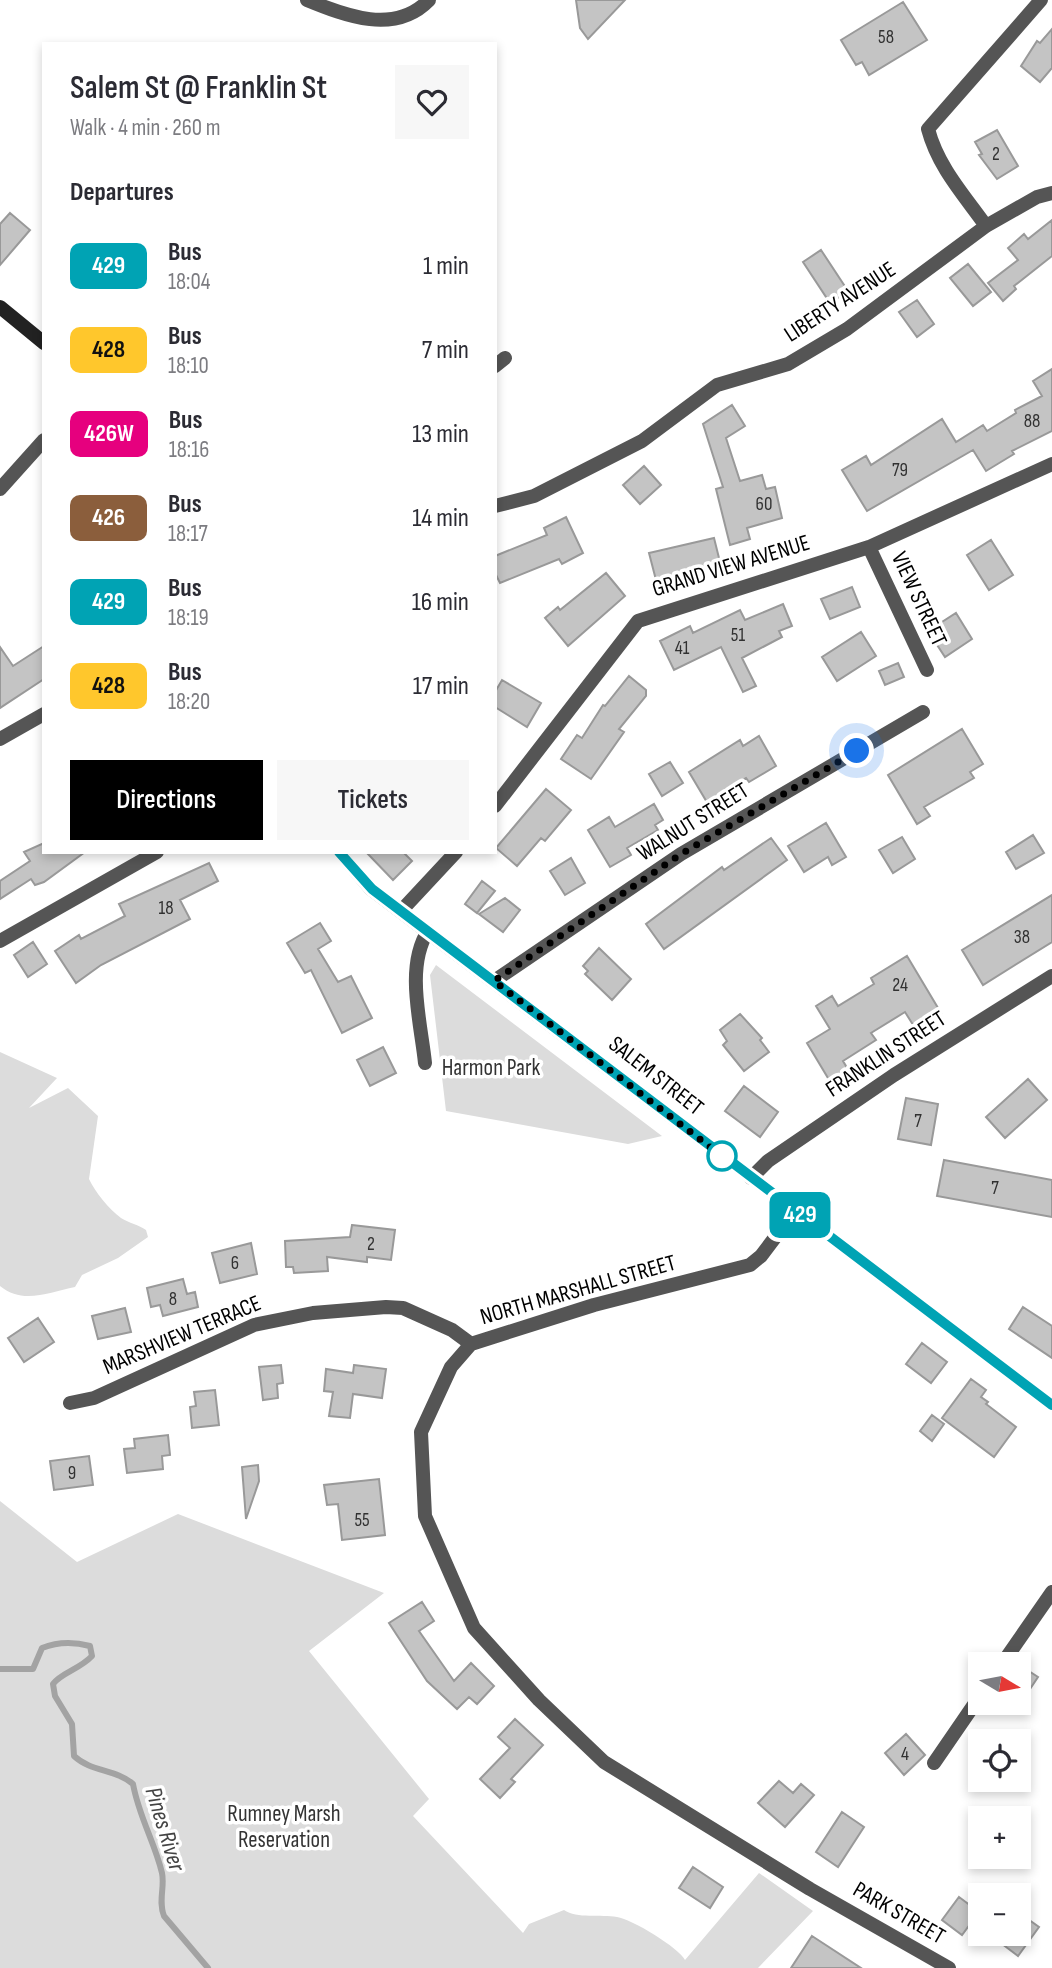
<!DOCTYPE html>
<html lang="en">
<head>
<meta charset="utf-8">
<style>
  body { margin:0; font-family:"Sofia Sans Condensed",sans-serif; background:#f7f7f7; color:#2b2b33; height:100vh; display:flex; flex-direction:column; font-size:26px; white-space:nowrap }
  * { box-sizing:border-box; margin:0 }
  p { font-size:23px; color:#7c7c81 }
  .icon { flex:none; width:38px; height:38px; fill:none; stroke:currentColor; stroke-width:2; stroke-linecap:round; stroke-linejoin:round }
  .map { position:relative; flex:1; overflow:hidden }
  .side { position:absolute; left:42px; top:42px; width:455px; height:812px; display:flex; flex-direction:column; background:#fff; border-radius:0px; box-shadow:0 4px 10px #0003 }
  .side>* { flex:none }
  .badge { padding:0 14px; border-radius:10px; font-size:24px; line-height:46px }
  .needle { width:46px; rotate:100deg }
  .controls { position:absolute; left:968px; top:1652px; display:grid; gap:14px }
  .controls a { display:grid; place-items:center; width:63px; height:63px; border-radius:0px; background:#fff; box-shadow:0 4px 10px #0003; font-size:35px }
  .you { position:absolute; width:35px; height:35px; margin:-18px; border:5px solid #fff; border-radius:50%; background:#1a73e8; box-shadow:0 0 0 10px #1a73e833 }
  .map>.badge { position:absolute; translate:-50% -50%; box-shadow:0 0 0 4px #fff }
  h2 { padding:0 28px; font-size:26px; line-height:63px }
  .round { display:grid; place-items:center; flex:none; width:74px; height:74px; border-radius:0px; background:#f7f7f7 }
  .overview { display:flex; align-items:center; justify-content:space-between; height:119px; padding:0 28px }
  h1 { font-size:33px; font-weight:600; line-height:52px }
  .button { display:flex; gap:14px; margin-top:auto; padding:14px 28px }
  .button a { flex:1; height:80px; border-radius:0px; background:#000; color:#fff; font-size:28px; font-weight:600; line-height:80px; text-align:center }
  .button a+a { background:#f7f7f7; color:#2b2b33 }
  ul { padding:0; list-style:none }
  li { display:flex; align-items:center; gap:21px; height:84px; padding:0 28px }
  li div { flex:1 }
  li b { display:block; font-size:26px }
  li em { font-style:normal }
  li .badge { min-width:77px; font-weight:700; text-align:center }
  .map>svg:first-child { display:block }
</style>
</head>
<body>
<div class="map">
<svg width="1052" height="1968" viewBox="0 0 1052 1968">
  <rect width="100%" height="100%" fill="#fff"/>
  <path fill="#dcdcdc" d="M436,965L658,1133L662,1136L628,1144L446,1111L430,975Z
    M0,1052L57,1078L29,1108L68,1088L98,1116L89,1179C95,1192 109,1209 121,1218C129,1223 139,1225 146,1230L148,1237L118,1258L82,1275L75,1287C49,1292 23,1305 0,1286Z
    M0,1501L77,1562L178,1514L384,1593L309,1651L429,1799L413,1816L523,1933L529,1924L564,1910C577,1919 601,1914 617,1917C632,1919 679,1948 685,1960L759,1873L813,1911L758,1968H0Z"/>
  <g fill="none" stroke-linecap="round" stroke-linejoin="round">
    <path stroke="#a3a3a3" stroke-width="6" d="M0,1669H33L42,1648C57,1642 75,1642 90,1646L92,1656C80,1669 61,1673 53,1684L55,1696L72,1724L74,1756C91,1772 116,1769 133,1784C139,1817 155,1843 162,1873C165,1887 158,1901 164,1916L208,1968"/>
  </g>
  <path fill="#c4c4c4" stroke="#999" stroke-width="2" d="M576,0H625L588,39L580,28Z
    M903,2L927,40L869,75L862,62L856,65L841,40Z
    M1052,29V68L1040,82L1021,66L1037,41L1040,43Z
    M997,130L1018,166L997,179L979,155L982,154L975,142Z
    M10,213L30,230L0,265V224Z
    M1052,220V256L1014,286L1016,289L1003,301L988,283L1018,260L1008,248L1024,234L1028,239Z
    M821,250L848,291L830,303L803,262Z
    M968,264L991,292L973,306L950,278Z
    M917,300L934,324L917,337L899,312Z
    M1052,369V431L1012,451L1014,454L986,471L973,450L867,511L842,470L866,456L871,465L942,419L956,442L983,425L987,431L1016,413L1015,410L1042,396L1033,381Z
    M732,405L745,426L726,438L740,481L762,475L766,489L775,487L782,518L747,528L750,539L730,545L716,489L723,487L703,424Z
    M644,466L661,485L640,504L623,485Z
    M566,517L583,553L562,564L559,559L500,583L495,573V556L547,535L544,528Z
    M714,538L720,562L656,580L649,553Z
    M991,540L1013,575L989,590L967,555Z
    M606,573L625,596L568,646L545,618L558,607L560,610Z
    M852,587L860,607L830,619L821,599Z
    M783,604L792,626L779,631L782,637L742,658L756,686L743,692L721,647L674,670L660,641L690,626L693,633L740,610L745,620Z
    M956,613L972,639L945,657L928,631Z
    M861,632L876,656L837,681L822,657Z
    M44,646V679L0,708V647L13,666Z
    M898,663L904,677L885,685L879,671Z
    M629,676L646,690V696L619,729L624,732L591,779L561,759L577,735L582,738L603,705L605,706Z
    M502,680L541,703L527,727L495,707V692Z
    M962,729L983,764L970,772L974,778L924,807L930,816L917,824L888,775Z
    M759,736L776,766L749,782L746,778L720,793L724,801L711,809L689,772L740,740L743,746Z
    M670,762L683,783L662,796L649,774Z
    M546,789L571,810L545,841L541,838L517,866L496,848Z
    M654,804L663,820L655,825L658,830L627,848L631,855L610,867L588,830L609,817L615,827Z
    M826,823L846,857L832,865L828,857L804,872L788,846Z
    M1033,835L1044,853L1016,869L1006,852Z
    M902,837L915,859L893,873L879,850Z
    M771,838L787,860L664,949L646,924L722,867L724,870Z
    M44,843V852H85L44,882L35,885L31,879L0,899V881L30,861L24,852Z
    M366,852H403L412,861L393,880Z
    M571,858L585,883L565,895L550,871Z
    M209,863L218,881L180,900L190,919L101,965L76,983L55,951L79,935L81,939L125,916L119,904Z
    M482,881L495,891L477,913L465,904Z
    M1052,895V942L983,985L962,950Z
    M505,898L520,910L503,932L479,914Z
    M320,923L331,941L318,949L338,982L351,976L372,1018L342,1033L311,970L305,973L287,943Z
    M33,942L47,964L28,977L14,955Z
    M599,948L631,979L612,1000L585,974L588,971L583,966Z
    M907,956L941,1013L915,1028L905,1012L871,1033L876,1040L843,1061L852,1076L834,1088L807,1043L830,1029L816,1006L832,996L838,1006L874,984L871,978Z
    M740,1014L762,1038L760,1040L769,1052L744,1071L723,1045L727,1041L720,1030Z
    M383,1047L396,1073L370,1086L357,1060Z
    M1028,1079L1047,1100L1005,1138L986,1117Z
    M744,1086L778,1112L760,1137L725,1111Z
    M906,1098L938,1104L931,1145L898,1139Z
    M944,1160L1052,1180V1217L937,1196Z
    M352,1225L395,1230L391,1260L367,1257V1262L327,1257L328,1271L294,1273L293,1267H286L285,1241L350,1237Z
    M251,1243L257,1274L220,1283L212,1253Z
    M183,1279L187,1294L195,1292L198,1307L163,1316L160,1305L151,1307L147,1288Z
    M1023,1307L1052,1326V1358L1009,1329Z
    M125,1308L131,1332L98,1339L92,1316Z
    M38,1318L54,1342L24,1362L8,1338Z
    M922,1343L947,1362L931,1383L906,1364Z
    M281,1365L283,1383L277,1384L278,1398L263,1400L259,1367Z
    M354,1365L386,1369L382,1398L353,1394L350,1418L329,1416L333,1392L324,1391L326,1369L353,1373Z
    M971,1379L986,1390L981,1397L988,1402L986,1404L1016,1427L994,1457L942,1418Z
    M215,1390L219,1425L192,1428L190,1407L196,1406L194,1392Z
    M932,1415L944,1424L932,1441L920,1431Z
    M168,1435L170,1455L162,1456L163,1469L127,1473L124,1449L135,1448L134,1439Z
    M89,1456L93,1485L54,1490L50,1461Z
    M258,1465L259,1481L246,1519L242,1467Z
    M379,1479L385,1535L342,1540L338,1504L327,1505L324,1485Z
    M422,1602L434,1621L419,1631L454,1681L471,1663L494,1686L477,1704L469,1697L457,1709L427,1681L389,1623Z
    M1018,1664L1038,1677L1018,1707Z
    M515,1719L543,1745L511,1779L515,1782L500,1798L480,1779L510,1748L498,1737Z
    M906,1734L925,1755L904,1775L885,1753Z
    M779,1781L793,1793L801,1784L814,1795L785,1827L758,1803Z
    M842,1812L864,1827L838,1867L816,1852Z
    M693,1867L723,1887L710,1908L679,1888Z
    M959,1897L979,1912L962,1935L942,1920Z
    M1018,1912L1039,1927L1018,1956L989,1934H1018Z
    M812,1936L861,1968H791Z"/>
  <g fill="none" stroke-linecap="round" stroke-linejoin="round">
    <path stroke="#555" stroke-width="14" d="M307,0C346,16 395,35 429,0
      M986,226C964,195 938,167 928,129L1041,0
      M495,366L505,358
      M0,489L44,440
      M495,506L534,496L642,441L717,385L788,364L847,329L986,226L1037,197L1052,193
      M869,547L927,670
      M0,739L44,714
      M495,806L638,621L869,547L1052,464
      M401,911L456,852
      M0,941L157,852
      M494,981L681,854L923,712
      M425,1063C421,1023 405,967 428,931
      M751,1178L768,1161L894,1075L1052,976
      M795,1211L761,1256L750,1265L594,1305L471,1344L451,1367L421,1432L425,1516L474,1628L539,1700L604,1762L810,1889L949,1968
      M70,1403L94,1398L254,1325L313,1313L386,1307L403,1308L452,1330L471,1344
      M1002,1664L1052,1592
      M934,1763L980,1696"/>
    <path stroke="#222" stroke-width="14" d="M0,307L44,343
      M339,852L371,889L1052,1405"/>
  </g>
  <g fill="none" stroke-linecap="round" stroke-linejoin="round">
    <defs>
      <path id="line" d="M339,852L372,889L1052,1405"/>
    </defs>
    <use href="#line" stroke="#fff" stroke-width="16"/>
    <use href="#line" stroke="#00a3b4" stroke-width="10"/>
    <path stroke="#000" stroke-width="7" stroke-dasharray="0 12.6" d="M722,1156L731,1163L494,981L681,854L857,751"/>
  </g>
  <circle fill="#fff" stroke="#00a3b4" stroke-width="3.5" cx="722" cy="1156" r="14"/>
  <g text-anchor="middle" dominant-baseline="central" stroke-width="7" stroke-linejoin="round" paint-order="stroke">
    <g font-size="19" fill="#313131">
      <text x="886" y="37">58</text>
      <text x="996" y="154">2</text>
      <text x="1032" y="421">88</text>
      <text x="900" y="470">79</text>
      <text x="764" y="504">60</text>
      <text x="738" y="635">51</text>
      <text x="682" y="648">41</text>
      <text x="166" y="908">18</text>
      <text x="1022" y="937">38</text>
      <text x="900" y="985">24</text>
      <text x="918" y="1121">7</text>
      <text x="995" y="1188">7</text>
      <text x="371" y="1244">2</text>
      <text x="235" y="1263">6</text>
      <text x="173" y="1299">8</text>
      <text x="72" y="1473">9</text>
      <text x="362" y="1520">55</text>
      <text x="905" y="1754">4</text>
    </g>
    <g font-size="23" fill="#000" stroke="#fff">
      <text transform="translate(840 302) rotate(-33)">LIBERTY AVENUE</text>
      <text transform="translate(731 566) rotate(-17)">GRAND VIEW AVENUE</text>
      <text transform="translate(919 599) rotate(65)">VIEW STREET</text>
      <text transform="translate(693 822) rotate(-32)">WALNUT STREET</text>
      <text transform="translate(886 1054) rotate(-33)">FRANKLIN STREET</text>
      <text transform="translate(656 1076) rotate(38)">SALEM STREET</text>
      <text transform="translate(578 1290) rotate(-16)">NORTH MARSHALL STREET</text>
      <text transform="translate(182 1335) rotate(-23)">MARSHVIEW TERRACE</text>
      <text transform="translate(899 1913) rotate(30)">PARK STREET</text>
    </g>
    <g font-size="23" fill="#333" stroke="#fff">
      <text x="491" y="1068">Harmon Park</text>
      <text x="284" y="1814">Rumney Marsh<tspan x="284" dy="26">Reservation</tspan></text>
    </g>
    <g font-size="24" font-style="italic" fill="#444" stroke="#fff">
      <text transform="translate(165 1829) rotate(73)">Pines River</text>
    </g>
  </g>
</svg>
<div class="controls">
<a><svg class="needle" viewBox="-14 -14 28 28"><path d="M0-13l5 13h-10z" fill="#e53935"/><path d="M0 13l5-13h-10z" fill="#7c7c81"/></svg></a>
<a><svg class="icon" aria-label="locate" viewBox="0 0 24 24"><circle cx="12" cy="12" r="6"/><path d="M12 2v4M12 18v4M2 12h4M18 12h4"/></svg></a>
<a>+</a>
<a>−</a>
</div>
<div class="you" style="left:857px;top:751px"></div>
<b class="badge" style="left:800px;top:1215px;background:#00a3b4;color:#fff">429</b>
<section class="side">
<div class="overview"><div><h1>Salem St @ Franklin St</h1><p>Walk · 4 min · 260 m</p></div><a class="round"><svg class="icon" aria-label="heart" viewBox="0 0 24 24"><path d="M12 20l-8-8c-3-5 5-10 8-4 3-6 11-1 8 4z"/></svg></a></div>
<h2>Departures</h2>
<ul>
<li><span class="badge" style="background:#00a3b4;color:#fff">429</span><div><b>Bus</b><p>18:04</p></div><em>1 min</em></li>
<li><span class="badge" style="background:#ffc72c;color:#111">428</span><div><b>Bus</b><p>18:10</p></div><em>7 min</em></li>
<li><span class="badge" style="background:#e6007e;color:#fff">426W</span><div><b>Bus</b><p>18:16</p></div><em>13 min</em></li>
<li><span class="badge" style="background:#8b5e3c;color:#fff">426</span><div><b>Bus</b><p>18:17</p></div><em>14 min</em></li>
<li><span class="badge" style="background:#00a3b4;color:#fff">429</span><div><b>Bus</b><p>18:19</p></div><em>16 min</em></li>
<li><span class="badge" style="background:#ffc72c;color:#111">428</span><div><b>Bus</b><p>18:20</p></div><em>17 min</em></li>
</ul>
<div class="button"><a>Directions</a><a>Tickets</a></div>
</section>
</div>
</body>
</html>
